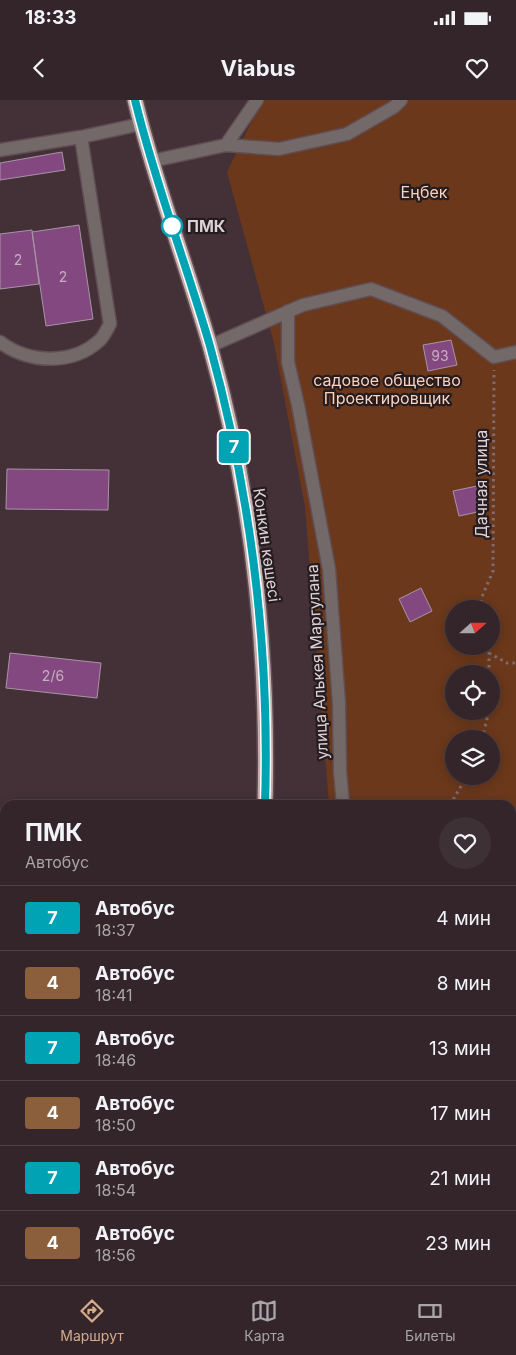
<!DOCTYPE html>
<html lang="ru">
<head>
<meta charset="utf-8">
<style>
  body { margin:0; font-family:Inter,sans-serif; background:#3e3136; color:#f1f3f6; height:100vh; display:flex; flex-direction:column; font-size:19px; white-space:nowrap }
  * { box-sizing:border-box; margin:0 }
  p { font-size:16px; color:#a9a5a8 }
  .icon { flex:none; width:28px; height:28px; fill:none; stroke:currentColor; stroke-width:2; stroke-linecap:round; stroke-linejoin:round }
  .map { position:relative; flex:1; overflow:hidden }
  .details { position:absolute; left:0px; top:700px; width:516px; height:485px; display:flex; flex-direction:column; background:#33252a; border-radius:15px 15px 0 0; box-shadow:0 2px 12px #0003,0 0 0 1px #4e4247 }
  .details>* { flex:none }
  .badge { padding:0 10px; border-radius:4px; font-size:18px; line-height:32px }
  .needle { width:32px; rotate:69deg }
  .tools { position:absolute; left:445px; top:500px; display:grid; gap:10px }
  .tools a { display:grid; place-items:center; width:55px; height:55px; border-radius:50%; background:#33252a; box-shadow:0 2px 12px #0003,0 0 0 1px #4e4247; font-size:25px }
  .map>.badge { position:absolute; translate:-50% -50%; box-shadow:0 0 0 2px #fff }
  .round { display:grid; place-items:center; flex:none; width:52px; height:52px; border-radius:26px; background:#3e3136 }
  .headline { display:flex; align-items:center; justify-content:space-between; height:85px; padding:0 25px }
  h1 { font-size:24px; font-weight:700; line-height:38px }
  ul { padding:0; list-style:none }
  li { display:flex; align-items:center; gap:15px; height:65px; padding:0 25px; border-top:1px solid #4e4247 }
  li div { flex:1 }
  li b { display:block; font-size:19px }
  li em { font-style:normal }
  li .badge { min-width:55px; font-weight:700; text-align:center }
  .status { display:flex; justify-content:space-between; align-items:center; height:35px; padding:0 25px; background:#33252a; direction:ltr }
  .status svg { height:14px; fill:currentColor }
  header { display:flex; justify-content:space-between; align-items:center; height:65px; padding:0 25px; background:#33252a; font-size:22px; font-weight:700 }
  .menu { display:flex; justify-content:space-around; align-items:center; height:70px; border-top:1px solid #4e4247; background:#33252a; font-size:14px; color:#a9a5a8 }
  .menu a { display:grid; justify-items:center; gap:2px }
  .menu .active { color:#d6ab8b }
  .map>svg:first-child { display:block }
</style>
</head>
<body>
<div class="status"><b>18:33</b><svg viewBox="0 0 49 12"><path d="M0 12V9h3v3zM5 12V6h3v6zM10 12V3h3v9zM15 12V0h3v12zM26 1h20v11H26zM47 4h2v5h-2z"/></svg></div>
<header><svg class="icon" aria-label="back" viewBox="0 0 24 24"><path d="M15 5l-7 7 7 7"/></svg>Viabus<svg class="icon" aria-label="heart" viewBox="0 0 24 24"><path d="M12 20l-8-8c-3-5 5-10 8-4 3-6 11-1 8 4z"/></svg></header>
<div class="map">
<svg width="516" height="1185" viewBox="0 0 516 1185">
  <rect width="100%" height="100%" fill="#443138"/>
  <path fill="#6b381b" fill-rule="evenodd" d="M262,0H516V1185H315V1180H511V705H329L305,407L274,243L227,72ZM454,509H491V546H454ZM454,574H491V611H454ZM454,639H491V676H454Z"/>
  <path fill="#844881" stroke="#a795a5" d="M62,52L65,70L0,80V63Z
    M79,125L93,219L46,226L32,132Z
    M32,130L39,184L0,189V134Z
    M451,240L457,265L428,271L423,245Z
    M7,369L109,370L108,410L6,409Z
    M482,385L487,410L459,416L453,391Z
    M421,488L432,511L410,522L399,499Z
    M10,553L101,563L97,598L6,588Z
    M511,790H516V818H511Z
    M0,824L5,825V860L0,859Z
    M0,937H5V976H0Z"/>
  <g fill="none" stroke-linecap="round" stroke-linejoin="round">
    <defs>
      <path id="minor" d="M226,45L257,0
        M0,50L81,37L141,24
        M152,61L226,45L279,49L347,34L394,7L401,0
        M288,211V262L298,305L329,469L339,603L340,671L343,705
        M0,242C28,263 72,266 100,240C104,236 107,229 110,224L81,37
        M210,246L303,205L371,189L442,216L494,257L516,252
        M0,1098L5,1099
        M349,1185V1180"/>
      <path id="highway" d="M135,0C155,83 186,163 210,246C252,395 269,550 265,705
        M256,1185V1180"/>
    </defs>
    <use href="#minor" stroke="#604e54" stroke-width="15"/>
    <use href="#highway" stroke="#604e54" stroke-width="18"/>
    <path stroke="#7d6d73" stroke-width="3" stroke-dasharray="2.5 4" stroke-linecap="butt" d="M481,509V499L493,471L494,270
      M486,546L489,553V574
      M489,553L507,563H516
      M482,639L489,611
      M450,705L467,676"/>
    <use href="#minor" stroke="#746969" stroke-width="12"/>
    <use href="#highway" stroke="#c6acab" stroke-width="15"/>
  </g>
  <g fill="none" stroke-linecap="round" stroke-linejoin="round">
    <defs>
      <path id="line" d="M135,0C155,83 186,163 210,246C251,395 270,550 265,705"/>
    </defs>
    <use href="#line" stroke="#fff" stroke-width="11"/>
    <use href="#line" stroke="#00a3b4" stroke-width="8"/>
  </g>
  <circle fill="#fff" stroke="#00a3b4" stroke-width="2.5" cx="172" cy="126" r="10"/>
  <g text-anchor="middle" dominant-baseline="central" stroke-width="4.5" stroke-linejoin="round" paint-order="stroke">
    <g font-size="14" fill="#c7aec0">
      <text x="18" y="159">2</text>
      <text x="63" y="176">2</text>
      <text x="440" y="255">93</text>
      <text x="53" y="575">2/6</text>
    </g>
    <g font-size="16" fill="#fdd2bc" stroke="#251c1f">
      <text x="424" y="92">Еңбек</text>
      <text x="387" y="280">садовое общество<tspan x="387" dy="18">Проектировщик</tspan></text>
    </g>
    <g font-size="16" font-weight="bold" fill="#ddd0d5" stroke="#251c1f" text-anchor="start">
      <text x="187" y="126">ПМК</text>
    </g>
    <g font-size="16" fill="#ddd0d5" stroke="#251c1f">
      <text transform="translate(481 384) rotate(-90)">Дачная улица</text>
      <text transform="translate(267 445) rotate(82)">Конкин көшесі</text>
      <text transform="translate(317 562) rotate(-93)">улица Алькея Маргулана</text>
    </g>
  </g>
</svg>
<div class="tools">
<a><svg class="needle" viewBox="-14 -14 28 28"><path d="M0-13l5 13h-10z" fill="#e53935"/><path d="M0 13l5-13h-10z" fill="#a9a5a8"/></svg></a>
<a><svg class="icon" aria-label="locate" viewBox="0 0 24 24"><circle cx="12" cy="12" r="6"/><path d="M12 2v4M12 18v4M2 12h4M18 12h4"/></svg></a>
<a><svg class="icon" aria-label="layers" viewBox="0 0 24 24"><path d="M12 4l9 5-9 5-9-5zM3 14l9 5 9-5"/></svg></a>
</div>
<b class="badge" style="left:234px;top:347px;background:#00a3b4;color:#fff">7</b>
<section class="details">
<div class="headline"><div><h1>ПМК</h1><p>Автобус</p></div><a class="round"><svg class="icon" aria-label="heart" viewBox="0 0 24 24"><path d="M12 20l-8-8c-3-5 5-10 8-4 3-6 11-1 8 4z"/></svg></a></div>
<ul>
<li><span class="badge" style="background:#00a3b4;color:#fff">7</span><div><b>Автобус</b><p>18:37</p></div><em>4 мин</em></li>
<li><span class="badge" style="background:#8b5e3c;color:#fff">4</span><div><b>Автобус</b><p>18:41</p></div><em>8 мин</em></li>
<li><span class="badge" style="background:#00a3b4;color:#fff">7</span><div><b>Автобус</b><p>18:46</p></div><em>13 мин</em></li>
<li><span class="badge" style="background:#8b5e3c;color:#fff">4</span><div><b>Автобус</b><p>18:50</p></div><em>17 мин</em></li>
<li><span class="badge" style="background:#00a3b4;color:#fff">7</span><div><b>Автобус</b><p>18:54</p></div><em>21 мин</em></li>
<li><span class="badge" style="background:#8b5e3c;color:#fff">4</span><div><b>Автобус</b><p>18:56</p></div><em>23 мин</em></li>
</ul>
</section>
</div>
<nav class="menu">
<a class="active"><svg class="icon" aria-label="directions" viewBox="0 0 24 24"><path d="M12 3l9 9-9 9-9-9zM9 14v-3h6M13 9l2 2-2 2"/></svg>Маршрут</a>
<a><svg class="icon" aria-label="map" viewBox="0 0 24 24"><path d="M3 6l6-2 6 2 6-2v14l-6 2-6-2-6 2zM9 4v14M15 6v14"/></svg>Карта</a>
<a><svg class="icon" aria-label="tickets" viewBox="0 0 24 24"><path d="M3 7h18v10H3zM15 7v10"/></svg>Билеты</a>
</nav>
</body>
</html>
